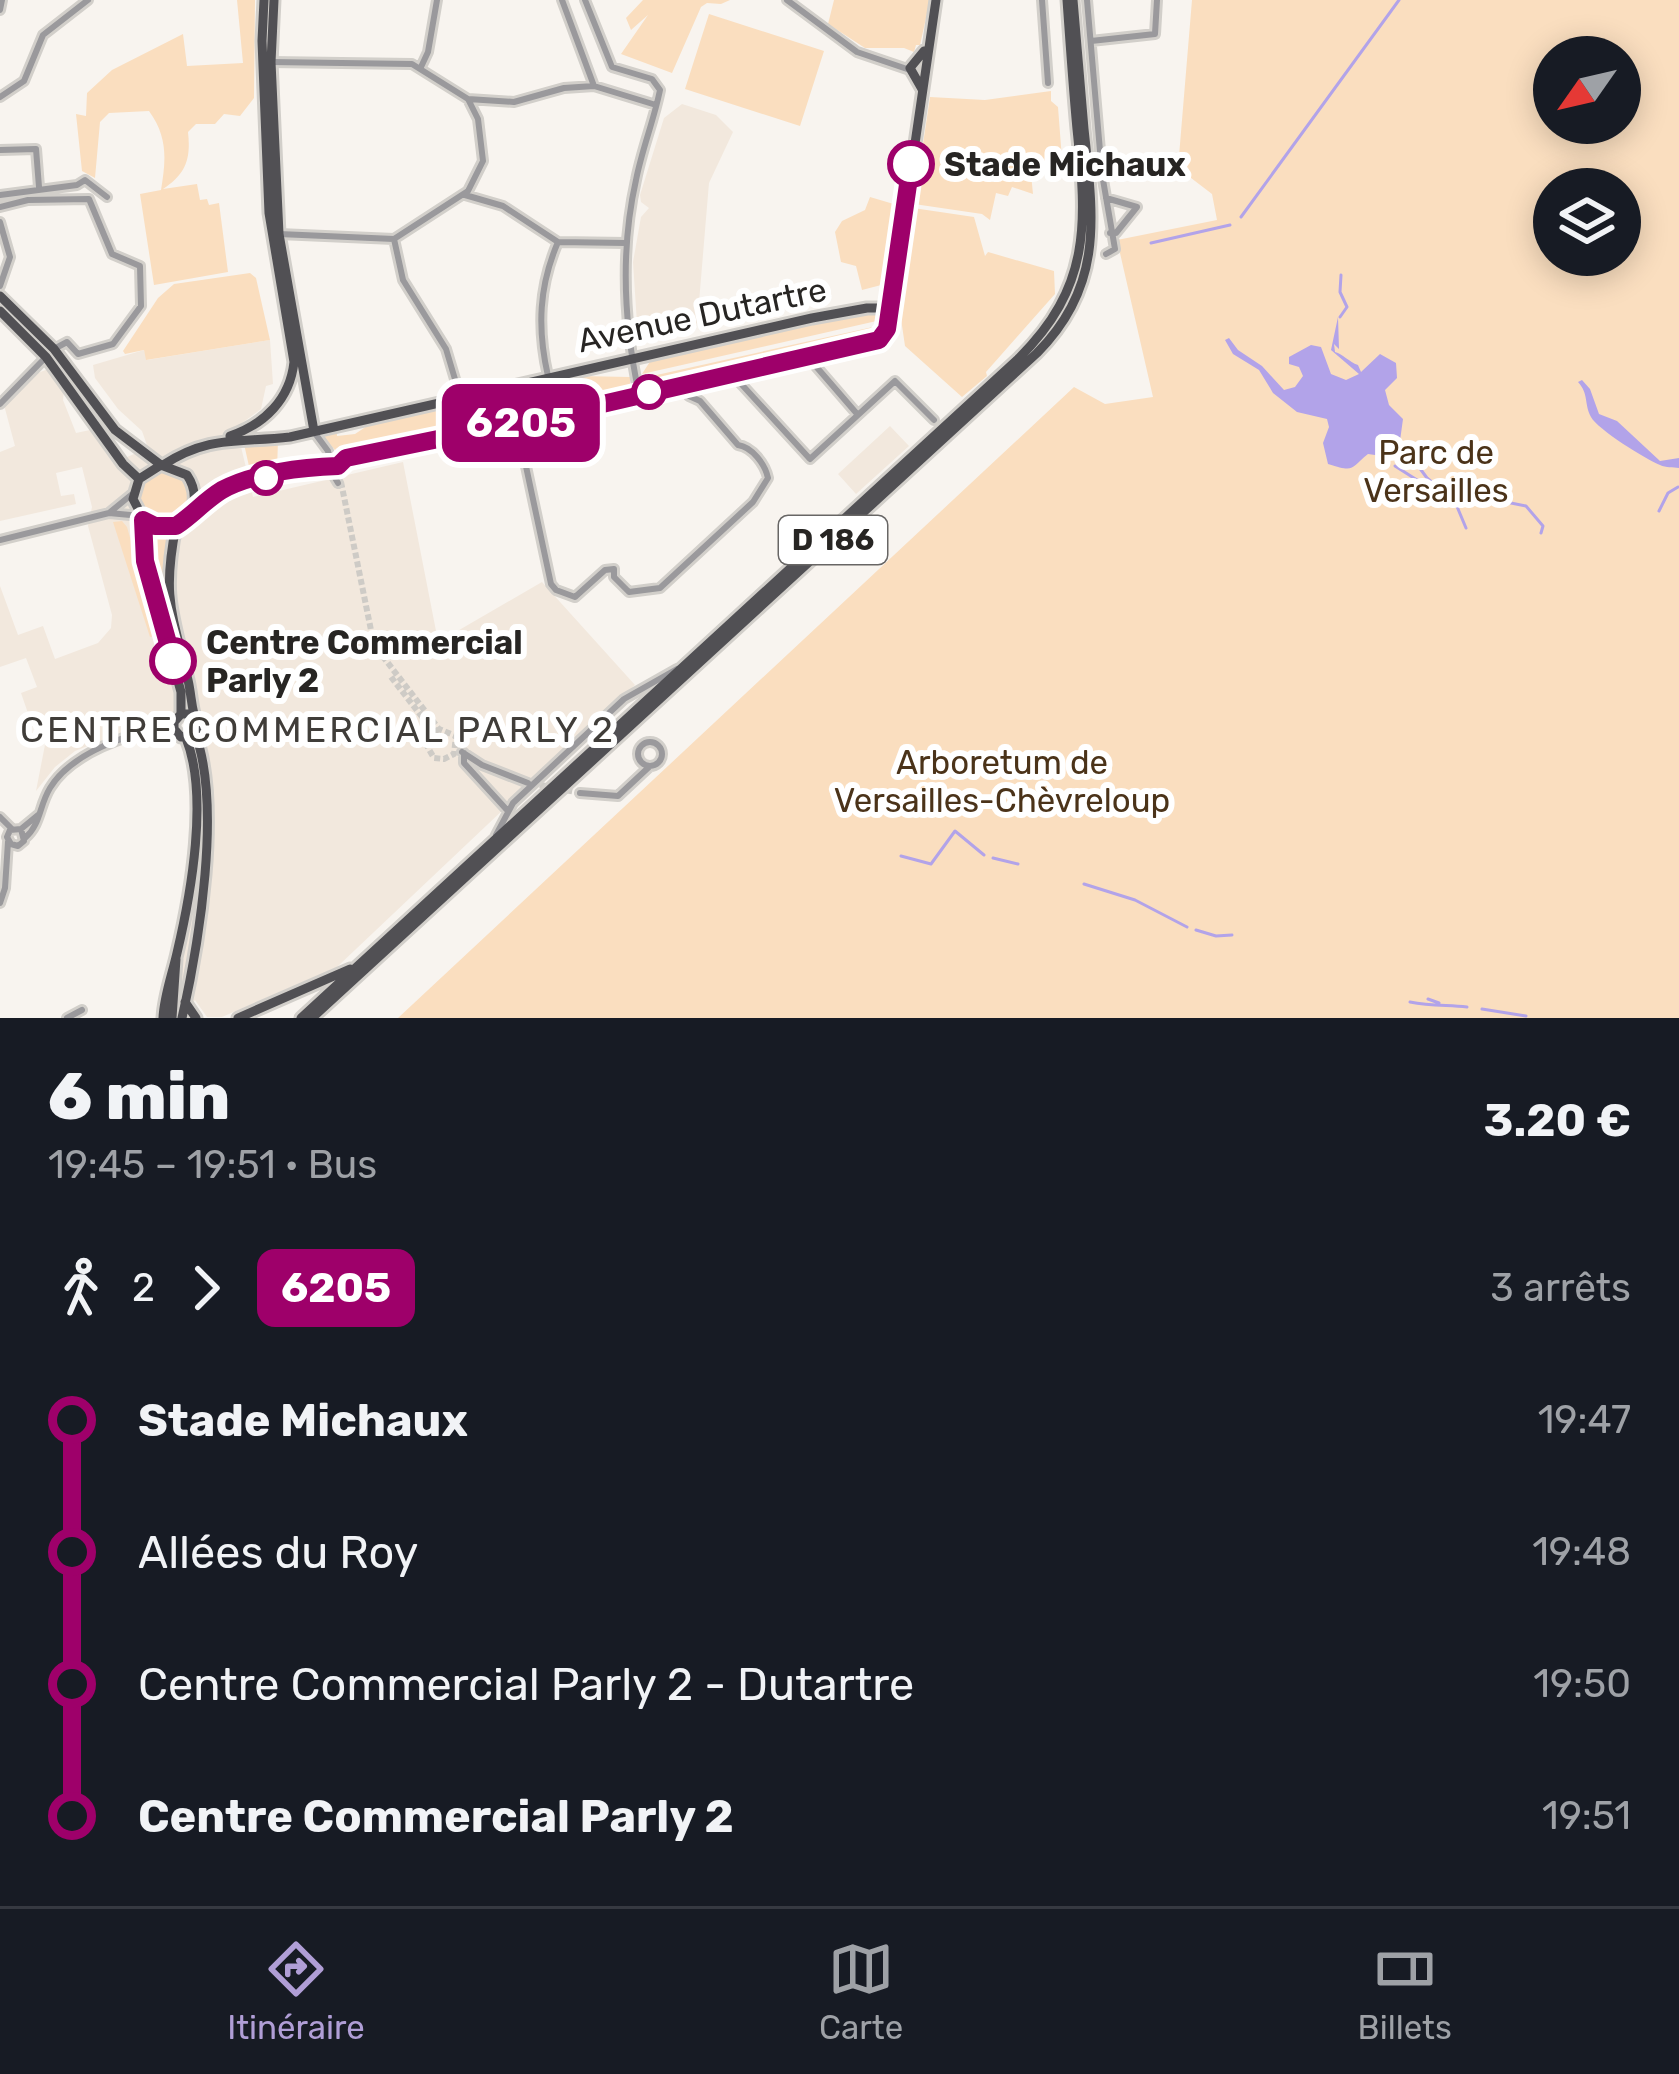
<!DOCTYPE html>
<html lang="fr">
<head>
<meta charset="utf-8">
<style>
  body { margin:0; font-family:Rubik,sans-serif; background:#242831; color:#f1f3f6; height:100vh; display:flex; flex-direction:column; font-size:45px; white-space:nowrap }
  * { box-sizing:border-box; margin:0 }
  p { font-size:39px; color:#9ea1a6 }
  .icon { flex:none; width:66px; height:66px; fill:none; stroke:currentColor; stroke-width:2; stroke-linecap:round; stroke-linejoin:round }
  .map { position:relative; height:1018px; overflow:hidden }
  .side { display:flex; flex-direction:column; background:#171b24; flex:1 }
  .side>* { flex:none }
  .badge { padding:0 24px; border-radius:18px; font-size:42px; line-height:78px }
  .needle { width:78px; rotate:236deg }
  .buttons { position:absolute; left:1533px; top:36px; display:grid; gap:24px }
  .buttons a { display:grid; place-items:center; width:108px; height:108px; border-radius:50%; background:#171b24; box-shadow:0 6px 30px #0003; font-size:60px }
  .map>.badge { position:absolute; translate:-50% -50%; box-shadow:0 0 0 6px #fff }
  .legs { display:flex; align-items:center; gap:18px; height:132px; padding:0 48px; font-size:39px }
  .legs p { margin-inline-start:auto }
  .head { display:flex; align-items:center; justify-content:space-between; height:204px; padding:0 48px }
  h1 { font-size:66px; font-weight:800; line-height:90px }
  ul { padding:0 48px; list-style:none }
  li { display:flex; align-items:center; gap:42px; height:132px; font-size:45px }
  li i { display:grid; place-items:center; width:18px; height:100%; margin:0 15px; background:currentColor }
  li i::after { content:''; width:30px; height:30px; margin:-15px; border:9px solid; border-radius:50%; background:#171b24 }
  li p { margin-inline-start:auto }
  li:first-child i { background:linear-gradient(#0000 50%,currentColor 0) }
  li:last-child i { background:linear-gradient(currentColor 50%,#0000 0) }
  .menu { display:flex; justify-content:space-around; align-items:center; height:168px; border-top:3px solid #363941; background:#171b24; font-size:33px; color:#9ea1a6 }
  .menu a { display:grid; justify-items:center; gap:6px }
  .menu .selected { color:#b09ed6 }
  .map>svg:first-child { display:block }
</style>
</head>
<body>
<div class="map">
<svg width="1679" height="1018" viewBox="0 0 1679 1018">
  <rect width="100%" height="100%" fill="#f8f4ef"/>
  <path fill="#f2e8dd" d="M682,104L716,115L733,132L709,183L697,326L638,339L633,262L641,217L649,208L641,202L640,195L664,118Z
    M270,340L273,384L266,386L261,409L234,429L237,430L253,497L403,462L437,636L454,633L542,582L635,685L337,967L222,1017H207L195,1000L184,1018H166L199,820L186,725L169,714L75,751L55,767L36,791L51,714L30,719L21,693L37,687L26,658L0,667V586L18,635L43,626L55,659L98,643L111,628L112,615L88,526L92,507L82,467L56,473L61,496L74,494L76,504L0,521V452L15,446L4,405L33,375L48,369L64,391L63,400L76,433L90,430L113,463L148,448L142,431L118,409L95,378L93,365L144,350L147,360Z
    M890,426L909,446L856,494L838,474Z"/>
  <path fill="#fadebf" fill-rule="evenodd" d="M237,0H255L254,98L240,116L224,114L215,124H196L188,132C191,159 186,174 163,189L197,184L200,200L207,199L209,205L219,203L228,272L154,285L140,194L161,190C166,160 168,137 149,111L109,113L100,122L95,178L82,171L76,114L86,116L87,93L112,70L183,34L187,66L243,63Z
    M643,0H730L721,4L707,3L701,7L672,73L621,54L648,15L631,30L626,18Z
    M834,0H930L920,45H916L914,52L904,48H865L828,24Z
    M1192,0H1679V1018H398L1074,387L1105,404L1153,397L1117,240L1217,220L1212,194L1178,168ZM1554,57H1620V123H1554ZM1554,189H1620V255H1554Z
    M709,14L824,51L800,126L685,89Z
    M1051,91V101L1058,107L1062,159L1030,164L1033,194L1012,187L1008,196L996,193L990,220L982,214L914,204L930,97L985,100Z
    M870,197L897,205L885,284L862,290L856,266L841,262L835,232L842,221L865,210Z
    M913,208L974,217L985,256L988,252L1054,271L1055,294L986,372L987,376L962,397L905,346L899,305Z
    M250,273L256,278L270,340L146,360L144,350L125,354L123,351L158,298L174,284Z
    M866,312L875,313L881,320L642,374L651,360Z
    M882,325L873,338L658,387L643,378Z
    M579,376L630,377V387L624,396L341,457L320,433L337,427V436L355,434L376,420Z
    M278,441L277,469L251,475L244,444Z
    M139 495a26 26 0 1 1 52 0a26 26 0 1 1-52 0Z
    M122,521L127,527L158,636L150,637L113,522Z
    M169,537L163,575L164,603L185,694L146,539Z"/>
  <path fill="#b2a3e9" d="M1338,317L1339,349L1334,344L1335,352C1343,354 1349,362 1358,365L1361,372L1380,354L1396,363L1397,378L1385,390L1389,405L1403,419L1399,448L1389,457L1368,454C1350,468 1356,473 1328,464L1323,443L1329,427L1327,419L1297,412L1273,393L1259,370L1233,354L1225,340L1229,338L1238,350L1262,366L1284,390L1295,387L1303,376L1299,367L1289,364V357L1311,345L1321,347L1331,374L1346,380L1359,374L1331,350Z
    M1582,380L1590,389L1599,414L1617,421L1660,461L1679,458V468C1673,467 1666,468 1660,465C1647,460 1597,429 1591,417C1584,404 1589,394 1578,382Z"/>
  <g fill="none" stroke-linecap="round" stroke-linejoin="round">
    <path stroke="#b2a3e9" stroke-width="3" d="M1241,217L1399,0
      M1151,243L1230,225
      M1340,317L1347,307L1340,292L1341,275
      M1407,451L1427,478L1449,497L1476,496L1526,506L1543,526L1541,533
      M1395,466L1417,480L1428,481
      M1453,497L1466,528
      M1659,511L1668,493L1678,487
      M901,856L931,864L955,831L984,855
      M993,858L1018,864
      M1084,884L1135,900L1187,927
      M1196,930L1216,936L1232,935
      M1428,999L1439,1003
      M1410,1002C1431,1006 1446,1005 1467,1007
      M1482,1009L1526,1016"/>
    <path stroke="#cecbc6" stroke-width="6" stroke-dasharray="6 3" stroke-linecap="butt" d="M341,482L374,645L439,729L456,736L454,754L444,759L434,758L427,746L429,735L439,729
      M391,677L433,731
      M531,783L580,793"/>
    <defs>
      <path id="minor" d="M562,0L594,86
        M585,0L612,67L652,79L660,90C654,120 642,149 636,180C620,251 624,324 639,394
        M787,0L857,52L910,70
        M1042,0L1048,83
        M1087,0L1102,174L1115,249L1106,254
        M0,10L2,0
        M1091,41L1155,34L1157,0
        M271,62L412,64L468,99L478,119L483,161L468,191L394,239
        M421,67L428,52L437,0
        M0,97L24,81L43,35L88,0
        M468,99L514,102L564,88L594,86L656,105
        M0,150L36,149L39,187
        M0,195L77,185L85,180L107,197
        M465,195L503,206L558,242L626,243
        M1106,198L1137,207L1116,233H1110
        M0,207L28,200L89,199L112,254L140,266L141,306L113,344L78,354L67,342L54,349
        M0,222L10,257L0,286
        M279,234L394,239
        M394,239L403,280L446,349L460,396
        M807,356L858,415
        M733,375L810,459L895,381L934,420
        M548,376C537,328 539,286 558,242
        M0,404L46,357
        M517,424L551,584L556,590L575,597L605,570L614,569V577L629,592L660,588L753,502L768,478C765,464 752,447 738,445L700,401L689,396L686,384
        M314,432L328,451L331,466
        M335,478L338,483
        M109,513L131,495
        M0,540L109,513L141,516
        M638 754a12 12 0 1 1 24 0a12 12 0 1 1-24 0Z
        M462,752L482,765L528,783
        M464,753V763L507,810
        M580,793L618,796L649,767
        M0,817L12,829
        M21,829L24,841L18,846L11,844L7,837L10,830L21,829L38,815
        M496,835L513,803L624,699L677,669
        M25,838C41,824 39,806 50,788C73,750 133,734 174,722
        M0,903L5,888L8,842
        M67,1018L82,1010"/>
      <path id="major" d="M274,0L271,62L279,234L314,431
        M922,89L910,68L924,51
        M0,296L54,349L115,430L161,465L187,475C209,508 177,541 144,520L133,499L139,479L161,465
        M0,311L46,357L123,464L139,479
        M230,436C265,424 290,399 294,362L269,213L262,41L264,0
        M163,465C209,435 238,443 290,437L812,318L867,308H890
        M194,508L228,487L338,466L346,458L521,423L879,340L889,321L936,0
        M144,520L145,561L181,692V714
        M176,526C162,596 172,613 188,680C192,697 191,711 198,726L193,736L181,737L174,729V722L181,714H191
        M185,1002L196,1018
        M163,1018C164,996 172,975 177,953C191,894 209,795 186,738
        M172,1018L176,959
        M182,1018C199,943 222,805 195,733
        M238,1018L350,969
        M301,1018L1018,359C1091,287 1087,224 1077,129C1073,86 1070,43 1067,0
        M312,1018L1037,353C1105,285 1093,215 1084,129C1080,86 1077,43 1073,0"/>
    </defs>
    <use href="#minor" stroke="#d2cfca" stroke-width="12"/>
    <use href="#major" stroke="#d2cfca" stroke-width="15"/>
    <use href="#minor" stroke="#9a999c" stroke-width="6"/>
    <use href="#major" stroke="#515054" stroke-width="9"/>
  </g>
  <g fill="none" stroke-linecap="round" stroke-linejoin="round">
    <defs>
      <path id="line-1" d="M173,661L145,561L143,520L155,526H176C193,515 204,501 222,490C253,473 303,467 338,466L346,458L555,415L879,340L887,329L911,164"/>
    </defs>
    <use href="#line-1" stroke="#fff" stroke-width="27"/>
    <use href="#line-1" stroke="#9e006a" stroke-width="18"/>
  </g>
  <g fill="#fff" stroke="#9e006a" stroke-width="6">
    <circle cx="911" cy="164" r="21"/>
    <circle cx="649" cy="392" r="15"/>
    <circle cx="266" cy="478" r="15"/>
    <circle cx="173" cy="661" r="21"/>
  </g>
  <g text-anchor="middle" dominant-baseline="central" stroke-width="12" stroke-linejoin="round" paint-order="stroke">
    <rect fill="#fff" stroke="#686665" stroke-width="3" x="779" y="516" width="108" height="48" rx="9"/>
    <g font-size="30" font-weight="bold" fill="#272523">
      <text x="833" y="540">D 186</text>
    </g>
    <g font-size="33" font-weight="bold" fill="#272523" stroke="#fff" text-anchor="start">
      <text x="944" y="164">Stade Michaux</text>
      <text x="206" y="642">Centre Commercial<tspan x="206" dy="38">Parly 2</tspan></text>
    </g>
    <g font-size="33" fill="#272523" stroke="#fff">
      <text transform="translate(702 315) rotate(-12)">Avenue Dutartre</text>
    </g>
    <g font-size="33" fill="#4b3319" stroke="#fff">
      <text x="1436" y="452">Parc de<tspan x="1436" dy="38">Versailles</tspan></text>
      <text x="1002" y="762">Arboretum de<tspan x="1002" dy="38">Versailles-Chèvreloup</tspan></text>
    </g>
    <g font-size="36" letter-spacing="3" fill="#403d39" stroke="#fff">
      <text x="318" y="729">CENTRE COMMERCIAL PARLY 2</text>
    </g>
  </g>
</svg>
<div class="buttons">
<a><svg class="needle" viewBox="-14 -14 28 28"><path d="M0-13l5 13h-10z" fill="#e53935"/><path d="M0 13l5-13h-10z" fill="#9ea1a6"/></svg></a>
<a><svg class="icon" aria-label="layers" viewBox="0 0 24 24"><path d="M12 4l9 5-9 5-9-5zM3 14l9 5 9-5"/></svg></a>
</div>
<b class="badge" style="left:521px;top:423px;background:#9e006a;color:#fff">6205</b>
</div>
<section class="side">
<div class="head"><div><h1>6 min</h1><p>19:45 – 19:51 · Bus</p></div><b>3.20 €</b></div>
<div class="legs"><svg class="icon" aria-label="walk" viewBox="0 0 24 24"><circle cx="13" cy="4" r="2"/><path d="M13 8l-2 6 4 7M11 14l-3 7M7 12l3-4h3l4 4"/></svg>2<svg class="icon" aria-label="forward" viewBox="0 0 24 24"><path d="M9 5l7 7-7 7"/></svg><b class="badge" style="background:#9e006a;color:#fff">6205</b><p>3 arrêts</p></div>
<ul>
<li><i style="color:#9e006a"></i><b>Stade Michaux</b><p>19:47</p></li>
<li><i style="color:#9e006a"></i><span>Allées du Roy</span><p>19:48</p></li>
<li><i style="color:#9e006a"></i><span>Centre Commercial Parly 2 - Dutartre</span><p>19:50</p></li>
<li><i style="color:#9e006a"></i><b>Centre Commercial Parly 2</b><p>19:51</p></li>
</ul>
</section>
<nav class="menu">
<a class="selected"><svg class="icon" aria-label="directions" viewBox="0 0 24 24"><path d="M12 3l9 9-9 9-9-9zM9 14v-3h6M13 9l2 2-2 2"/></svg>Itinéraire</a>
<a><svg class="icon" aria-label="map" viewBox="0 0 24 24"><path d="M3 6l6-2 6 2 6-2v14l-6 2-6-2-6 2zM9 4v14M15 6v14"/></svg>Carte</a>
<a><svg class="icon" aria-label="tickets" viewBox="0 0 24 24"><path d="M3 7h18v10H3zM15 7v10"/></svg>Billets</a>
</nav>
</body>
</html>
